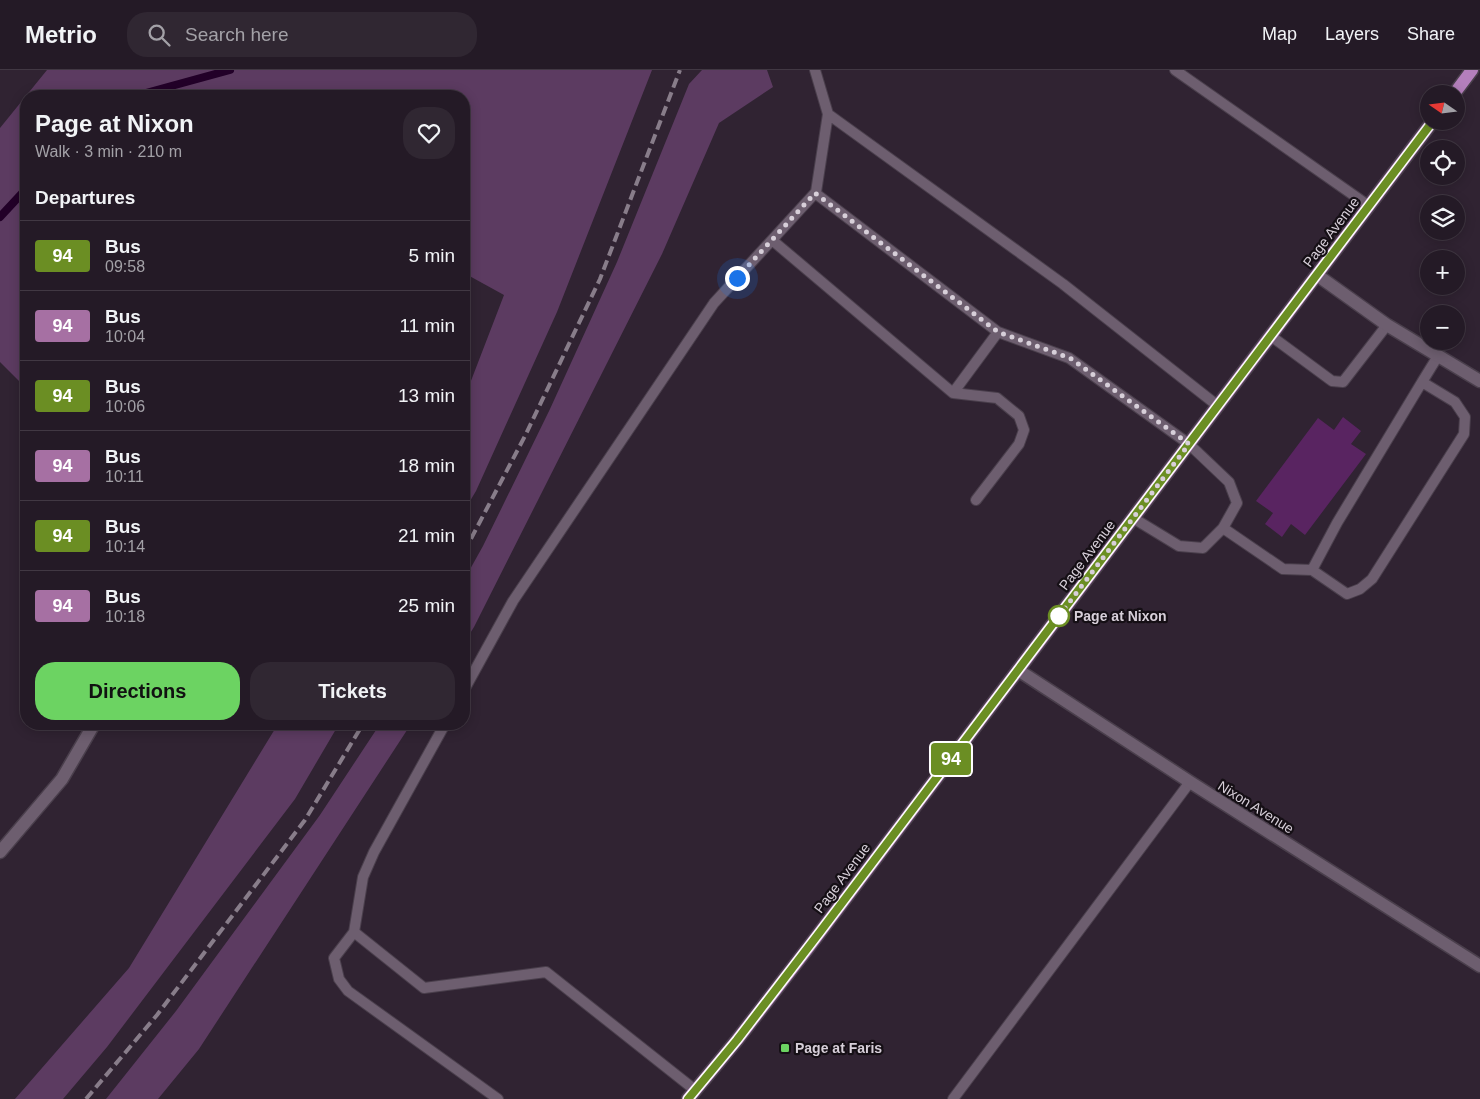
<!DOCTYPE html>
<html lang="en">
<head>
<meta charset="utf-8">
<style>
  body { margin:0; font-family:Arial,sans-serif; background:#302732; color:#f1f3f6; height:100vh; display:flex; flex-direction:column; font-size:19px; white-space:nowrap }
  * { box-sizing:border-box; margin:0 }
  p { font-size:16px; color:#a3a1a7 }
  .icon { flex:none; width:28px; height:28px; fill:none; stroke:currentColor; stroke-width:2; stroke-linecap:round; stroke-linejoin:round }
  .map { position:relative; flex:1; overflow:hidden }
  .side { position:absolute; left:20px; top:20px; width:450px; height:640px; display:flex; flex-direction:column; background:#241a26; border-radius:20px; box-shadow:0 2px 12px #0003,0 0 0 1px #413843 }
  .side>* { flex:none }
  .badge { padding:0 10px; border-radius:4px; font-size:18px; line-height:32px }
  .needle { width:32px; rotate:284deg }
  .controls { position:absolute; left:1420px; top:15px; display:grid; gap:10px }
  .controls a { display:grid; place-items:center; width:45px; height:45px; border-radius:50%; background:#241a26; box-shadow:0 2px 12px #0003,0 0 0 1px #413843; font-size:25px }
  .you { position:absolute; width:25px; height:25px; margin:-12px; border:4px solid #fff; border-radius:50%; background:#1a73e8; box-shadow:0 0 0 8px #1a73e833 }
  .map>.badge { position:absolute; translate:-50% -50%; box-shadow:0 0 0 2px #fff }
  h2 { padding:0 15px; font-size:19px; line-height:45px }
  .round { display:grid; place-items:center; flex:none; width:52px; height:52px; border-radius:20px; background:#302732 }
  .headline { display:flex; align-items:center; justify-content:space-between; height:85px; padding:0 15px }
  h1 { font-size:24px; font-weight:700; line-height:38px }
  .primary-button { display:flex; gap:10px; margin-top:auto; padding:10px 15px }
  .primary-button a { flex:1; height:58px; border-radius:20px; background:#6cd362; color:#111; font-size:20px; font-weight:700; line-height:58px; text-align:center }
  .primary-button a+a { background:#302732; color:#f1f3f6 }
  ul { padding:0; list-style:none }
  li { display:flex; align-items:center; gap:15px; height:70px; padding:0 15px; border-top:1px solid #413843 }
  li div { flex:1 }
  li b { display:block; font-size:19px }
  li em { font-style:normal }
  li .badge { min-width:55px; font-weight:700; text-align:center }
  header { display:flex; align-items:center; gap:30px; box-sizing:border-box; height:70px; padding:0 25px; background:#241a26; border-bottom:1px solid #413843 }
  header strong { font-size:24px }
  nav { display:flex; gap:28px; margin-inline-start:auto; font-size:18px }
  .search { width:350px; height:45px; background:#302732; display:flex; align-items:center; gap:12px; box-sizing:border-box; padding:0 18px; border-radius:20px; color:#a3a1a7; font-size:19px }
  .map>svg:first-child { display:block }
</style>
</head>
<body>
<header>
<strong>Metrio</strong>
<div class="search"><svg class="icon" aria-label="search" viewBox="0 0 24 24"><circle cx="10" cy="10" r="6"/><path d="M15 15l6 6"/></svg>Search here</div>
<nav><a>Map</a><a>Layers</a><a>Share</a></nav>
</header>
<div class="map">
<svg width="1480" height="1029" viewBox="0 0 1480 1029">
  <rect width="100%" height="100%" fill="#302332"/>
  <path fill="#5c3b61" d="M47,0H652L557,242L476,421L464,441V329L504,225L464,203V26H26V318L0,292V58Z
    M702,0H767L773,17L719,53L662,184L474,557L464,573V510L483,476L550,339L617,192L689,14Z
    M278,654H339L295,729L107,977L63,1029H15L129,898Z
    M380,654H411L199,979L158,1029H106L176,941L320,745Z"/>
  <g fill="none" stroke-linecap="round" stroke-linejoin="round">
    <path stroke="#220028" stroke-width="8" d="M135,26L230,0
      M0,147L26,119"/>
  </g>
  <path fill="#592461" d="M1343,347L1361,361L1351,374L1366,384L1305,465L1291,454L1282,467L1265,454L1273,443L1256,431L1318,348L1334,360Z"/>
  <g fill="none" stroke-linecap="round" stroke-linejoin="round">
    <defs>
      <path id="lane" d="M1175,0L1369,136
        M828,44L1063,214L1218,336
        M815,123L998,262L1069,288L1189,374L1229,412L1237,433L1223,458L1203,478L1179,476L1133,448
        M772,170L953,323L997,328L1019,346L1024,360L1019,374L976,430
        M1271,266L1332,311L1343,312L1387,255
        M1422,312L1438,286
        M953,323L998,262
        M1223,458L1283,499L1312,500L1347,524L1360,519L1372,509L1464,364L1465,347L1455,332L1422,312L1337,453L1312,500
        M464,620L513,531L714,233L816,122L828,44L815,0
        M445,654L374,782L363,807L354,862L334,888L339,909L348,921L498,1029
        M354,862L424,918L546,902L695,1020
        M953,1029L1190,712"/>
      <path id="street" d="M1317,205L1387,255L1480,311
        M1018,600L1190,712L1480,896
        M0,782L62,709L94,654"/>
      <path id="primary" d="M1454,24L1472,0
        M688,1029L737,970L808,878L1433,51"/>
    </defs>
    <use href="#lane" stroke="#4a3f4c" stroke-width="12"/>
    <use href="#street" stroke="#4a3f4c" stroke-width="15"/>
    <use href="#primary" stroke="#4a3f4c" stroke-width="15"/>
    <use href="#lane" stroke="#6d5e6f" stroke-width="10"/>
    <use href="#street" stroke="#6d5e6f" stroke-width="12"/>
    <use href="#primary" stroke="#b47fbc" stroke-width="12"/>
    <path stroke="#887d8a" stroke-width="4" stroke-dasharray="10 5" stroke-linecap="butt" d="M464,482L525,366L600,209L680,0
      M86,1029L157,945L305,750L363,654"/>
  </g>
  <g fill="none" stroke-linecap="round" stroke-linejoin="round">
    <defs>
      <path id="line" d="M688,1029L737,970L820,862L1433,51"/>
    </defs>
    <use href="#line" stroke="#fff" stroke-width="11"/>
    <use href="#line" stroke="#6b8e23" stroke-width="8"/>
    <path stroke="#d7cfd9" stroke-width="5" stroke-dasharray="0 9" d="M737,208L815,123L998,262L1070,288L1189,374L1059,546"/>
  </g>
  <circle fill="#fff" stroke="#6b8e23" stroke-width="2.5" cx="1059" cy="546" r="10"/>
  <rect fill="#6cd362" stroke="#150f15" stroke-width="2" x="780" y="973" width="10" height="10" rx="2.5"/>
  <g text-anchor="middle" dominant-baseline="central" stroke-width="4.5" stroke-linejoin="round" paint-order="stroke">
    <g font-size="14" fill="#d7cfd9" stroke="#150f15">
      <text transform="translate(1331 162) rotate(-53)">Page Avenue</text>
      <text transform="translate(1087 485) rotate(-53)">Page Avenue</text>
      <text transform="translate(1256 737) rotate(32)">Nixon Avenue</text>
      <text transform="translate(842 808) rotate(-53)">Page Avenue</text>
    </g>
    <g font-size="14" font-weight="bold" fill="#d7cfd9" stroke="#150f15" text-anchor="start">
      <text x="1074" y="546">Page at Nixon</text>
    </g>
    <g font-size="14" font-weight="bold" fill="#d7cfd9" stroke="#150f15" text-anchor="start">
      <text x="795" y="978">Page at Faris</text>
    </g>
  </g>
</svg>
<div class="controls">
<a><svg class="needle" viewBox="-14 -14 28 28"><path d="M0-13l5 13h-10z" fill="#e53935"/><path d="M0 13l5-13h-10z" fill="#a3a1a7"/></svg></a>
<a><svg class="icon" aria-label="locate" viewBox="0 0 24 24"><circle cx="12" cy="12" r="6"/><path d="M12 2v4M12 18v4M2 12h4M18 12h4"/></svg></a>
<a><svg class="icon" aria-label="layers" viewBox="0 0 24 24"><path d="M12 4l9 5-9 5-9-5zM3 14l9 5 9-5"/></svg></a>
<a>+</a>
<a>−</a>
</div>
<div class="you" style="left:737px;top:208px"></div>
<b class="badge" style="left:951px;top:689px;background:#6b8e23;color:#fff">94</b>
<section class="side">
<div class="headline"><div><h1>Page at Nixon</h1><p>Walk · 3 min · 210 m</p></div><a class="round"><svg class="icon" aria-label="heart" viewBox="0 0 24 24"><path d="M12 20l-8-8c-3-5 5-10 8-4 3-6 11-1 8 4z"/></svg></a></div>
<h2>Departures</h2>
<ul>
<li><span class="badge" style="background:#6b8e23;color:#fff">94</span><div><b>Bus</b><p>09:58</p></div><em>5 min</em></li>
<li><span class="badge" style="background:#a670a3;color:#fff">94</span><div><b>Bus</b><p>10:04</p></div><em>11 min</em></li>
<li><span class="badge" style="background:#6b8e23;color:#fff">94</span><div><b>Bus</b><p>10:06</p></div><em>13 min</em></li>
<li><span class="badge" style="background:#a670a3;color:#fff">94</span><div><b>Bus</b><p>10:11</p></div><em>18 min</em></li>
<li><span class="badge" style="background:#6b8e23;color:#fff">94</span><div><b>Bus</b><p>10:14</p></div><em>21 min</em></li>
<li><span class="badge" style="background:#a670a3;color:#fff">94</span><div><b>Bus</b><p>10:18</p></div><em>25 min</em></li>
</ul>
<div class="primary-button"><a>Directions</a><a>Tickets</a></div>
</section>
</div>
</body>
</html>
